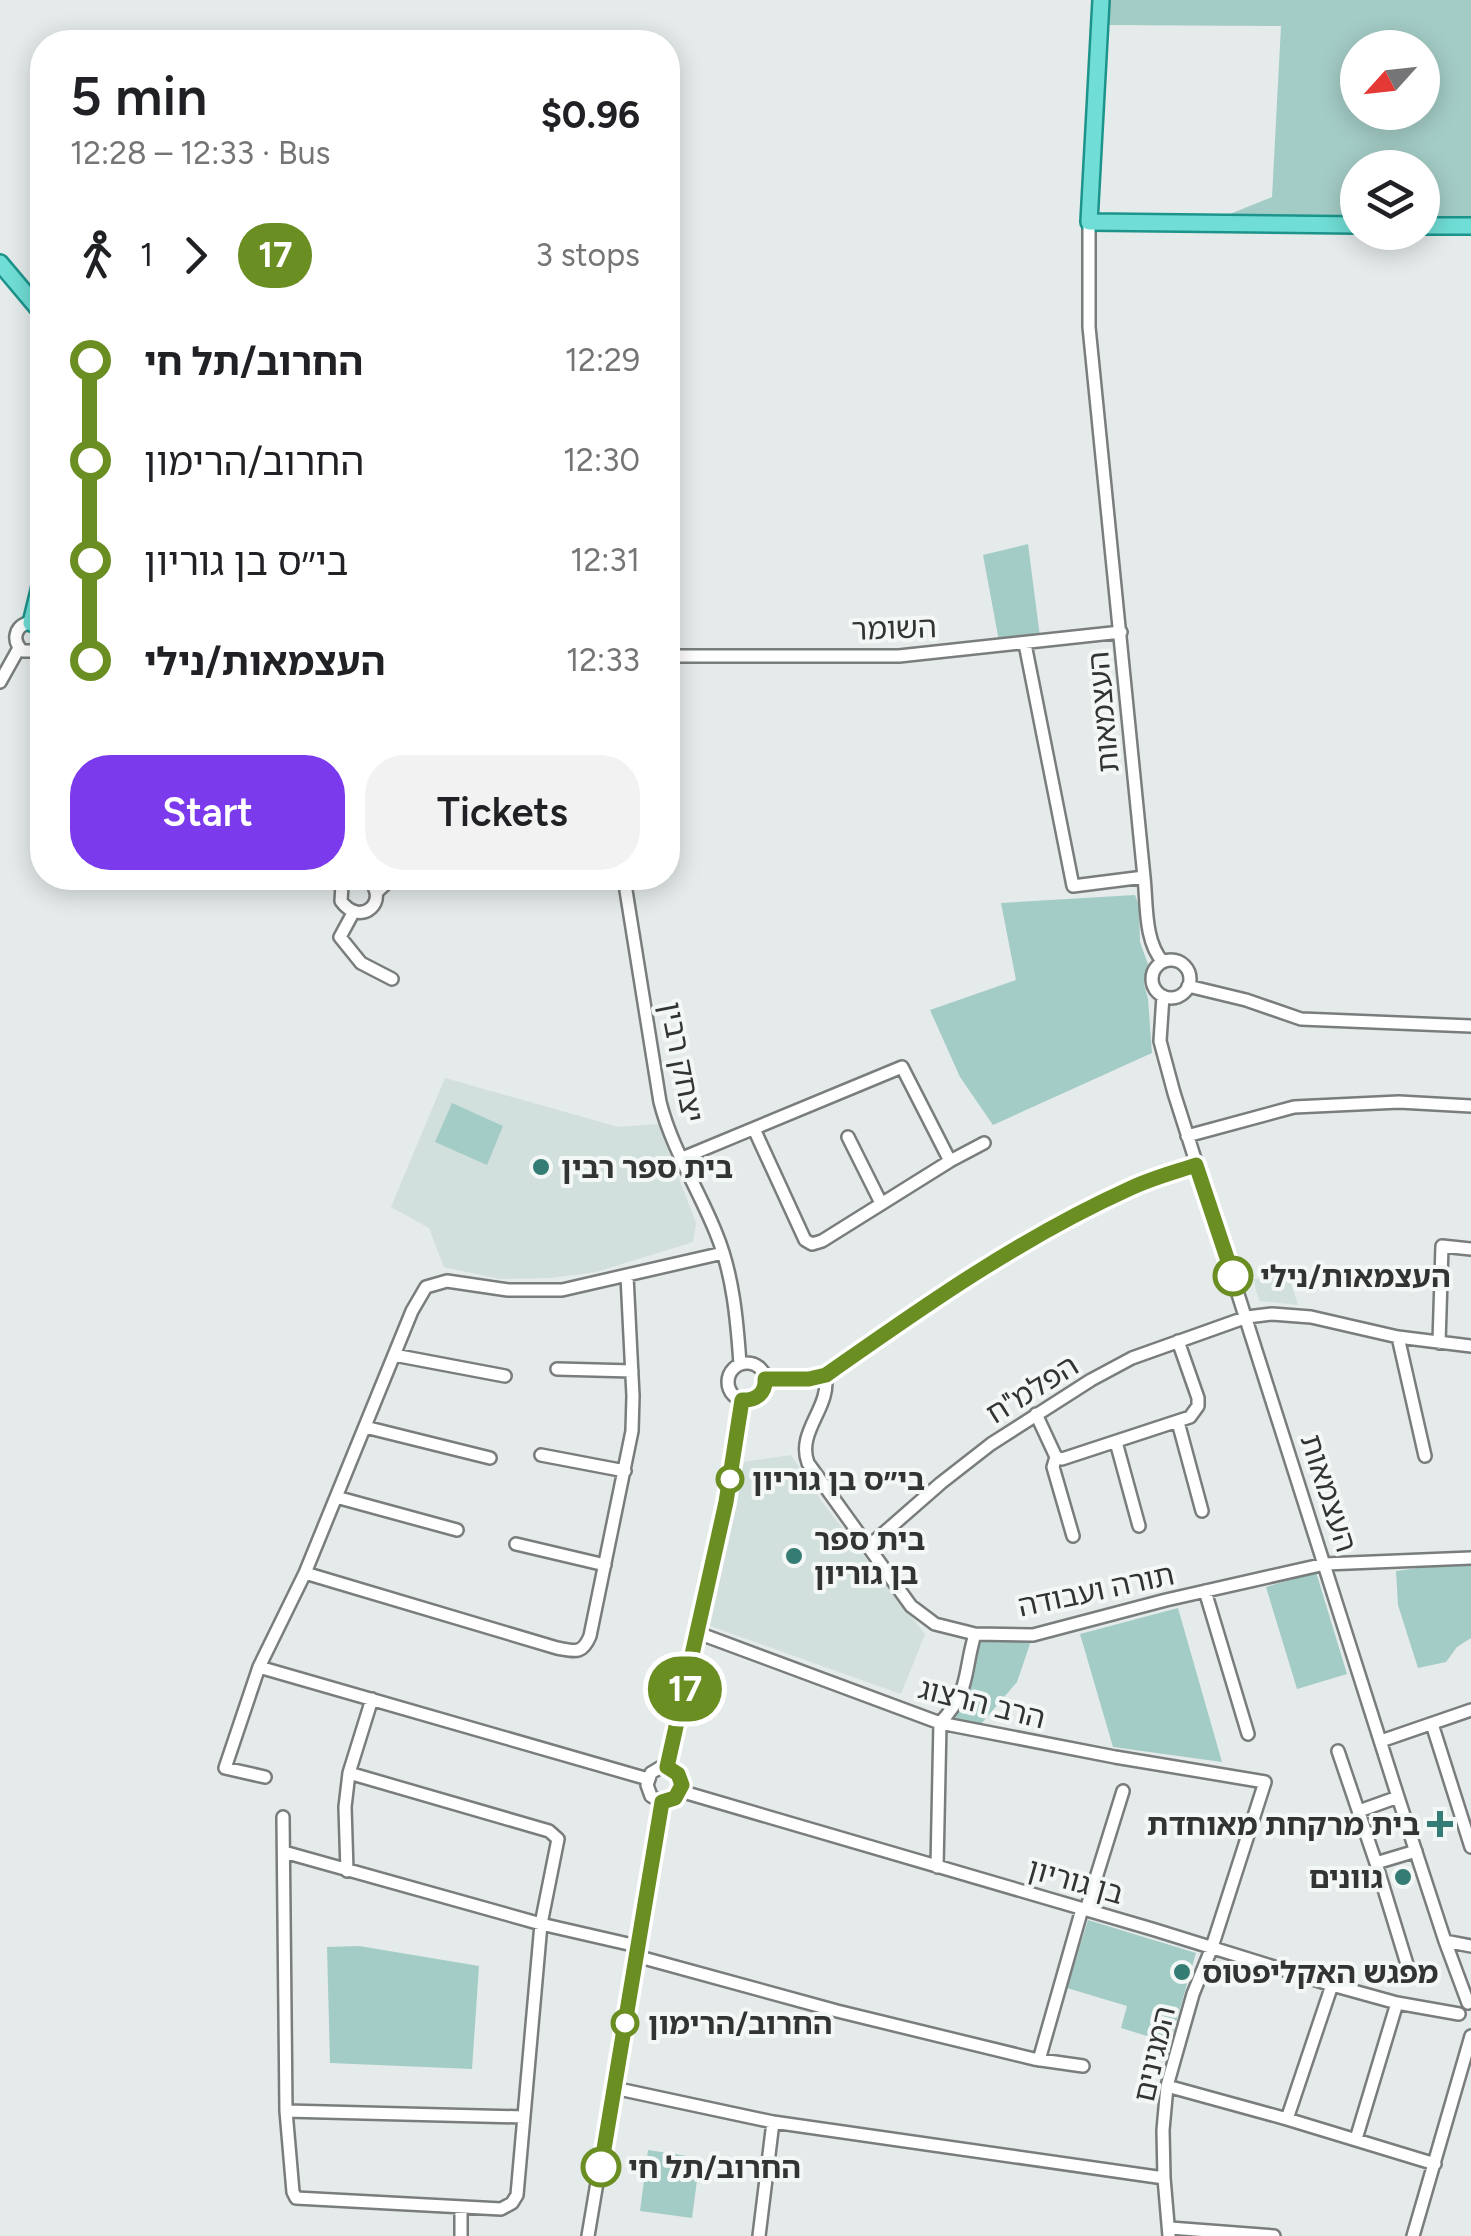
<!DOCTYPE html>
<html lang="en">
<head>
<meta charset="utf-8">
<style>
  body { margin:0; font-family:Figtree,"Noto Sans Hebrew",sans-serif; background:#f2f2f2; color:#202124; height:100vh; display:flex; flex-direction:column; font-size:38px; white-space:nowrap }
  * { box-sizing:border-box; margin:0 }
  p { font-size:32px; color:#757577 }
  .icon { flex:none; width:55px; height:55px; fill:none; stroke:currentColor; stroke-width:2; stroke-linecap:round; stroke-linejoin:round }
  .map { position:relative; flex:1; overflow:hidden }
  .side { position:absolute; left:30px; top:30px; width:650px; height:860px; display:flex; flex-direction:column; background:#fff; border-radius:40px; box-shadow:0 5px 25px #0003 }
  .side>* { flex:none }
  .badge { padding:0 20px; border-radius:32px; font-size:35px; line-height:65px }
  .needle { width:65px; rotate:243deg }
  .buttons { position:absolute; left:1340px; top:30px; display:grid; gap:20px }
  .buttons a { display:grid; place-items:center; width:100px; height:100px; border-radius:50%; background:#fff; box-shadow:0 5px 25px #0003; font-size:50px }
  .map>.badge { position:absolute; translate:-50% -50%; box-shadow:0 0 0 5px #fff }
  .legs { display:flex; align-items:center; gap:15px; height:110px; padding:0 40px; font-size:32px }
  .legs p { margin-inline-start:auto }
  .overview { display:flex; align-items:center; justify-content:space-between; height:170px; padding:0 40px }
  h1 { font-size:55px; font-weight:600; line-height:75px }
  .cta { display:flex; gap:20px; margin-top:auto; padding:20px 40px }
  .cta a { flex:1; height:115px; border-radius:40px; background:#7c3aed; color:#fff; font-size:40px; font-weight:600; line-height:115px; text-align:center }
  .cta a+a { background:#f2f2f2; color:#202124 }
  ul { padding:0 40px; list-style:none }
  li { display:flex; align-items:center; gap:35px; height:100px; font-size:38px }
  li i { display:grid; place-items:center; width:15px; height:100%; margin:0 12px; background:currentColor }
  li i::after { content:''; width:25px; height:25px; margin:-12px; border:8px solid; border-radius:50%; background:#fff }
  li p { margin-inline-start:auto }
  li:first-child i { background:linear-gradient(#0000 50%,currentColor 0) }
  li:last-child i { background:linear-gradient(currentColor 50%,#0000 0) }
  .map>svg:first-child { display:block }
</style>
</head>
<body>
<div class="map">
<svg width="1471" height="2236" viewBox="0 0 1471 2236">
  <rect width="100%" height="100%" fill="#e5eaea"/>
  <path fill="#d1dfdd" d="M445,1078L618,1127L658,1124L696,1223L693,1242L596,1272L550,1278L500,1279L444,1267L429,1228L391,1207Z
    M1289,1277L1298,1305L1260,1301L1256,1291L1254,1279Z
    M791,1455L822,1502L925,1634L901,1694L710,1626L744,1462Z"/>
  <path fill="#a4ccc6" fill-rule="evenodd" d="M1108,0H1471V217H1423L1422,168H1358L1357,217H1257L1215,220L1272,197L1281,26L1106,25ZM1358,48H1422V112H1358Z
    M1028,544L1040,637L999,641L983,555Z
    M1135,895L1139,906L1140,942L1149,967L1144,977V984L1148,999L1152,1053L993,1125L960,1077L930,1010L1016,980L1001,903Z
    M452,1103L503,1126L487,1165L435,1142Z
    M1471,1561V1638L1457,1647L1446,1662L1418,1668L1398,1605L1396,1571Z
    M1316,1572L1347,1674L1297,1689L1266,1587Z
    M1178,1608L1222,1762L1113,1747L1080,1634Z
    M975,1634L1033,1635L1017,1682L975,1731L940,1723L955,1706Z
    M1088,1920L1196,1953L1170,2043L1121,2028L1127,2006L1067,1988Z
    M359,1946L479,1966L472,2069L330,2063L327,1947Z
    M648,2150L700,2158L692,2218L640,2211Z"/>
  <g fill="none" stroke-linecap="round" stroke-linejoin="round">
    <defs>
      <path id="minor" d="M1089,222V327L1144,877C1147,904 1144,941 1163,962
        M42,631L38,626L27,623C14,628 12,642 23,651H36L42,645
        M1025,644L1073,886L1144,877
        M668,656H899L1121,632
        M0,682L19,648
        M350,878L342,885L341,901C361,929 393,899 366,878
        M624,878L660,1102C672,1149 698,1188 716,1233C733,1274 737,1320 740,1364
        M377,892L392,878
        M353,913L340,937L361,963L392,979
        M1152 979a19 19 0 1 1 38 0a19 19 0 1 1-38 0Z
        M1188,986L1246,1000L1301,1019L1471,1026
        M1163,996L1160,1041L1174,1093L1398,1797L1445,1941L1468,2003
        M754,1129L805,1240L812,1244L822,1241L950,1161L984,1143
        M1187,1136L1294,1107L1399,1102L1471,1106
        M848,1137L881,1203
        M680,1159L902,1067L950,1161
        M1398,1337L1425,1456
        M1439,1343L1442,1246L1471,1249
        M394,1355L505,1376
        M728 1382a19 19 0 1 1 38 0a19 19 0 1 1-38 0Z
        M557,1369L632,1371
        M825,1375C832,1407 796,1431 808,1463L911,1606L935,1624L975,1634L1033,1635L1166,1600L1325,1564L1471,1558
        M765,1379H809L825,1375C924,1306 1022,1237 1131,1188C1152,1178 1175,1172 1196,1165
        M1036,1414L1056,1457L1062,1459L1190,1417L1198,1406V1398L1178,1341
        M1178,1422L1202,1511
        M365,1427L490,1458
        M1116,1442L1139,1526
        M541,1455L625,1471
        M1056,1457L1053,1467L1073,1536
        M336,1497L457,1530
        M516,1544L605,1565
        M869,1546L941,1483L991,1444L1091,1380L1132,1358L1247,1317L1272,1314L1311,1317L1398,1337L1471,1346
        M305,1573L557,1648C575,1651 582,1655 590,1636L632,1431L633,1396L627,1276
        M1205,1591L1248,1734
        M698,1633L940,1723L1115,1757L1265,1782L1212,1947L1193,1994L1167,2086L1163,2130L1164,2178L1169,2236
        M259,1667L648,1779
        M1432,1724L1471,1847
        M1381,1741L1471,1710
        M1338,1751L1376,1863L1410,1974
        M667,1767L726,1502L743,1400
        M265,1777L225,1768L259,1667L305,1573L412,1311L426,1287L447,1281L508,1290H562L723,1253
        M680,1791L1152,1929L1332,1985L1397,2003L1459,2014
        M661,1802L651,1796L647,1785L651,1773L661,1767H667
        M661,1802L675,1798L682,1785L677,1773L667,1767
        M1359,1811L1398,1797
        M283,1817L286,2111L293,2192L296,2198L501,2209L512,2203L517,2195L541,1924L558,1839L549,1831L349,1773
        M284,1852L541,1924L637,1946
        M1376,1863L1416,1851
        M937,1867L940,1723C971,1690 963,1674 975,1634
        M347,1871L345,1807L349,1773L372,1699
        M1086,1910L1123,1791
        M1445,1941L1471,1946
        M636,1956L837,2011L1034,2059L1083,2066
        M1039,2060L1082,1909
        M1167,2086L1287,2119L1435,2164
        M614,2088L773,2122L1164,2178
        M286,2111L524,2117
        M1287,2119L1332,1985
        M1356,2139L1397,2003
        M1170,2228L1274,2236
        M461,2236V2207
        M588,2236L661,1802
        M759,2236L773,2122
        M1413,2236L1471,2036"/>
      <path id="major" d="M1101,0L1089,222L1358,225
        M1422,226H1471
        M0,263L42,313
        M31,623L42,578"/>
    </defs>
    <use href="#minor" stroke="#797d7c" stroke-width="16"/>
    <use href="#major" stroke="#1c948b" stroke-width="20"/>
    <use href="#minor" stroke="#fff" stroke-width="11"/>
    <use href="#major" stroke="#70ded6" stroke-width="15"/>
  </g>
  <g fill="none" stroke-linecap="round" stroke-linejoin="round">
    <defs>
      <path id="line-1" d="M601,2167L662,1802L675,1798L682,1785L678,1774L667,1767L726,1502L742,1400C756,1401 766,1393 765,1379H809L826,1375C924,1306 1022,1237 1131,1188C1152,1178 1175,1172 1196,1165L1233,1276"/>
    </defs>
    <use href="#line-1" stroke="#fff" stroke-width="22"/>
    <use href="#line-1" stroke="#6b8e23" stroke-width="15"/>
  </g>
  <g fill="#357c74" stroke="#f3f8f7" stroke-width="4">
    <circle cx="541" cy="1167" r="10"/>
    <circle cx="794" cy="1556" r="10"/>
    <path d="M1435 1809h10v10h10v10h-10v10h-10v-10h-10v-10h10z"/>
    <circle cx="1403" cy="1877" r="10"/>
    <circle cx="1182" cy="1972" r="10"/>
  </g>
  <g fill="#fff" stroke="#6b8e23" stroke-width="5">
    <circle cx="1233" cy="1276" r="18"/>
    <circle cx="730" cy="1479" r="12"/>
    <circle cx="625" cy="2023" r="12"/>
    <circle cx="601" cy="2167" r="18"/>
  </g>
  <g text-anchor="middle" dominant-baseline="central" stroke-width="8" stroke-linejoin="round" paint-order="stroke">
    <g font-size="30" fill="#323434" stroke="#f3f8f7">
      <text transform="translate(894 628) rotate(-2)">השומר</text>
      <text transform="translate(1103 712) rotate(-95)">העצמאות</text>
      <text transform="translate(682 1062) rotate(79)">יצחק רבין</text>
      <text transform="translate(1032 1389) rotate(-32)">הפלמ"ח</text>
      <text transform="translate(1329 1493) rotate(72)">העצמאות</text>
      <text transform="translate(1096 1590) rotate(-12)">תורה ועבודה</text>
      <text transform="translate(982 1703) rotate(14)">הרב הרצוג</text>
      <text transform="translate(1076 1881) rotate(16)">בן גוריון</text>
      <text transform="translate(1154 2054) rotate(-77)">המגינים</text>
    </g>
    <g font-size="30" font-weight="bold" fill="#323434" stroke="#f3f8f7" text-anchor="start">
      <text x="561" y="1167">בית ספר רבין</text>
      <text x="814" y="1539">בית ספר<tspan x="814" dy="34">בן גוריון</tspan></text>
      <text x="1420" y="1824" text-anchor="end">בית מרקחת מאוחדת</text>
      <text x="1383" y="1877" text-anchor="end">גוונים</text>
      <text x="1202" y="1972">מפגש האקליפטוס</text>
    </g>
    <g font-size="30" font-weight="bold" fill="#323434" stroke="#f3f8f7" text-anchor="start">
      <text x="1260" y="1276">העצמאות/נילי</text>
      <text x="752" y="1479">בי״ס בן גוריון</text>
      <text x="648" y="2023">החרוב/הרימון</text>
      <text x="628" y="2167">החרוב/תל חי</text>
    </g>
  </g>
</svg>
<div class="buttons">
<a><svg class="needle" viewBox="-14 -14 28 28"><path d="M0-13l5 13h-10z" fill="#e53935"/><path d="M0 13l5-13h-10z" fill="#757577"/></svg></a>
<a><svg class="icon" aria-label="layers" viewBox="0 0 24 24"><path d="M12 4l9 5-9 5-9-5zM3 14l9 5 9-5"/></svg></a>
</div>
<b class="badge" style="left:685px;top:1689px;background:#6b8e23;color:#fff">17</b>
<section class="side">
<div class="overview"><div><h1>5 min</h1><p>12:28 – 12:33 · Bus</p></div><b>$0.96</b></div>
<div class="legs"><svg class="icon" aria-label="walk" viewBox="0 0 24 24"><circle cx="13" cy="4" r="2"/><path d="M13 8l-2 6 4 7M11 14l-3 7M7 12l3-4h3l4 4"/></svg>1<svg class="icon" aria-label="forward" viewBox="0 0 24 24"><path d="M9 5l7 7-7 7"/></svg><b class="badge" style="background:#6b8e23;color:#fff">17</b><p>3 stops</p></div>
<ul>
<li><i style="color:#6b8e23"></i><b>החרוב/תל חי</b><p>12:29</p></li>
<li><i style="color:#6b8e23"></i><span>החרוב/הרימון</span><p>12:30</p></li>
<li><i style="color:#6b8e23"></i><span>בי״ס בן גוריון</span><p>12:31</p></li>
<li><i style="color:#6b8e23"></i><b>העצמאות/נילי</b><p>12:33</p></li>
</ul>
<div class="cta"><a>Start</a><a>Tickets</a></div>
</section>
</div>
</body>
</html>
